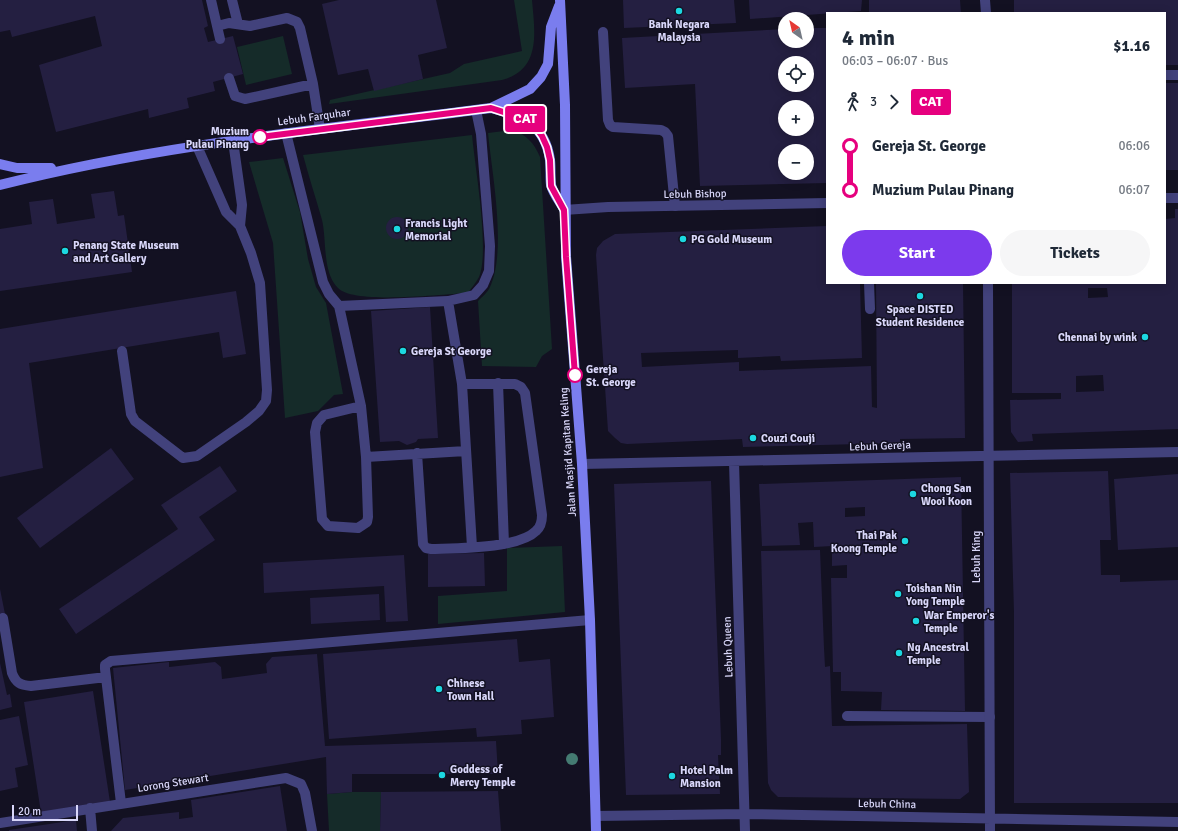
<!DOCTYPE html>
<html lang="en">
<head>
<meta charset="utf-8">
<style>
  body { margin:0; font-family:Signika,sans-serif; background:#f6f6f7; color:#1f2937; height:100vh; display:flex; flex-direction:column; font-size:15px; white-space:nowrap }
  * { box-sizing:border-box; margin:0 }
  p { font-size:13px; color:#747a83 }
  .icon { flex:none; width:22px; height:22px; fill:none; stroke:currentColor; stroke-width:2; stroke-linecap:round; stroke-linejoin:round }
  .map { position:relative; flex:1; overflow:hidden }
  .side { position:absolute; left:826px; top:12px; width:340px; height:272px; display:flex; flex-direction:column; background:#fff; border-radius:0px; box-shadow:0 2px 10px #0003 }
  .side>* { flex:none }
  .badge { padding:0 8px; border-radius:3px; font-size:14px; line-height:26px }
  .needle { width:26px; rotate:326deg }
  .tools { position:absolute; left:778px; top:12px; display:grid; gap:8px }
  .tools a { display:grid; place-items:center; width:36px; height:36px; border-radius:50%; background:#fff; box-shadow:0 2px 10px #0003; font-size:20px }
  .scale { position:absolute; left:12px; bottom:10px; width:66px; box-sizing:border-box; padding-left:4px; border:2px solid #d9d7fa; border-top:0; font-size:11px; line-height:14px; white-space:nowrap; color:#d9d7fa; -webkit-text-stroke:3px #131122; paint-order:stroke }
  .map>.badge { position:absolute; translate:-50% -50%; box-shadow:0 0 0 2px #fff }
  .legs { display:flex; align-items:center; gap:6px; height:44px; padding:0 16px; font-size:13px }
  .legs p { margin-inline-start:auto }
  .head { display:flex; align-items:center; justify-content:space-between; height:68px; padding:0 16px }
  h1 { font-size:22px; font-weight:700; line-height:30px }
  .action { display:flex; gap:8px; margin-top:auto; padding:8px 16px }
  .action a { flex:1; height:46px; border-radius:24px; background:#7c3aed; color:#fff; font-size:16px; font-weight:700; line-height:46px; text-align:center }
  .action a+a { background:#f6f6f7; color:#1f2937 }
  ul { padding:0 16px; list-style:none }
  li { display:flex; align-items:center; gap:14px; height:44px; font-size:15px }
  li i { display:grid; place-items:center; width:6px; height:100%; margin:0 5px; background:currentColor }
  li i::after { content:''; width:10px; height:10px; margin:-5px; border:3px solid; border-radius:50%; background:#fff }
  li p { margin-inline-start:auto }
  li:first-child i { background:linear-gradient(#0000 50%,currentColor 0) }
  li:last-child i { background:linear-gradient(currentColor 50%,#0000 0) }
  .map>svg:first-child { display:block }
</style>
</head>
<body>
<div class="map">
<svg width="1178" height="831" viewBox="0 0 1178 831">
  <rect width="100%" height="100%" fill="#131122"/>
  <path fill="#152b29" d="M514,0H532C535,34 541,69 502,80L329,104L330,100L450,73L464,64L522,51Z
    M283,36L292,74L246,85L237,47Z
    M512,130C527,135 534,143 540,157L552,349L542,356L536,367L482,366L478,301C482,297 488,292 490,287C507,250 492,174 488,133Z
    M472,135C475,167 490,252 479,277C476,283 471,288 468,293C442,294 354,305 338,288C322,272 327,241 322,220C316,199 309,177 303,155Z
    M283,158L300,212L308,259L316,287L326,303L343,394L334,395L318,411L285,418L273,243L249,162Z
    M562,546L565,612L438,624V596L507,591V548Z
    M352,792H381L380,831H329L327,794Z"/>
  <path fill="#241f41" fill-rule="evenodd" d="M0,0H202L208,26L204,28L208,42L233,36L243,74L213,82L215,91L187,98L189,108L149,118L148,109L56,132L39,65L102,46L95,16L12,37L10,30L0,32Z
    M339,0H436L447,48L418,55L423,79L374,91L368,69L338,75L322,4Z
    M623,0H734L736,23L624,28Z
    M749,0H862L861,11L750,19Z
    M869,0H960L961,13H869Z
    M1014,0H1178V65H1165V13H1014Z
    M807,28H827V183L700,186L695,84L625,88L622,38L785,29V41H807ZM785,63H807V85H785ZM785,107H807V129H785ZM785,151H807V173H785Z
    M1165,83H1178V170H1165Z
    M114,191L118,216L124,215L132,272L0,291V229L32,224L29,202L53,199L57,224L95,218L91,194Z
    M1175,209H1178V429L1032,434L1033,441L1018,442L1011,432L1010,400L1061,399V393H1012V283H1165V219L1175,218ZM1088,288H1107L1108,297L1088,298ZM1103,375L1104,391L1076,392V376Z
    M386 228a11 11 0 1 1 22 0a11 11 0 1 1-22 0Z
    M827,226V283H860L862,358L781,361L780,356L738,358V350L641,353L642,367L739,362V371L871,366L872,407L877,408L876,283H963L965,438L900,439V443L743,447L742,439L627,444L621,443L615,438L608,431L596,255L597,248L603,241L615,234Z
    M236,291L246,354L223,358L219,332L29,363L43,468L0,477V329Z
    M430,307L438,438L418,439L416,442L407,445L399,441L380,442L371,311Z
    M111,448L134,479L40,548L17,518Z
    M220,466L237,491L199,517L215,540L76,634L59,609L178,529L161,505Z
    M1108,471L1111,540H1100L1101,575H1120V582L1178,580V803H1014V612L1010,473Z
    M1178,474V547L1118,550L1114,479Z
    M961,477L965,711L881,710L882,692L841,691V672H833L831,578H847V565L832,566V546L814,547L813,522L798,523L800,545L762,546L759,484ZM865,507V516L845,517V508Z
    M711,481L721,739V755H718L720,794L626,795L614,484Z
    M820,550L824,648L825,667L830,666L832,726L967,724L969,792L960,799L778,797L771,790L768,783L761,551Z
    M484,553L485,586L428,587V554Z
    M404,555L408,621L386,622L384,586L264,593L263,563Z
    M0,589L5,614H0Z
    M379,594L380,620L311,624L310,598Z
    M517,639L519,662L550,659L554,717L521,720L522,734L477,737L476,728L329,739L323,654Z
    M317,654L325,746L496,741L498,774H352V792L327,794L326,757L125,790L113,668L169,662V667L215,662L221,667L222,679L267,673L266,664L272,657Z
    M0,663L7,695L10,694L12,707L0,710Z
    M93,691L110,802L41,813L24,702Z
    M19,716L28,765L15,768L18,787L0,791V720Z
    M280,786L287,831H111L123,818L179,812V819L193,817L191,800Z
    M498,791L501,831H380L381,792Z
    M76,820L77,831H9V830Z"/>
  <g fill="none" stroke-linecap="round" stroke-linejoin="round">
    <path stroke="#42427c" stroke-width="10" d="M211,0L220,39
      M232,0L238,24
      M217,26L229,23L250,26L287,18L297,22L300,28L313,84L320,129
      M603,32L608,120L610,125L613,127L661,130L665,132L668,136L675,206
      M1165,75H1178
      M229,78L235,96L245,99L313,84
      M286,133L323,282L329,294L339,306L361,406L366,457L466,451
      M233,141L242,205L240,226
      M869,283L870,309
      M448,301L474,295L483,285L489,271L490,246L481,134L476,110
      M339,306L448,301L462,384L472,547
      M122,351L131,414L135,421L183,458L197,456L246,422L259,411L266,401L267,390L260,283L251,253L240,226L226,212L197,146
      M498,383L504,544
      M361,406L324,415L317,423L315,432L322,519L328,526L358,528L367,522L368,517L366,457
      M417,453L423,544L426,548L431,549C456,548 518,549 536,531C541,527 542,521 542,515L525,393L521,387L515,384H462
      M3,618L12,673C16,683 20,685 31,686L106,677
      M847,716L990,717
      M121,803L105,669V665L111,661L590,620"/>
    <path stroke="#42427c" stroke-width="10" d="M985,0L986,13
      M1165,198H1178
      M564,210L608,207L827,203
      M988,283L990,831
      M734,462L745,831
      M582,464L1178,452
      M90,808L92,831
      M596,816L745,814L1178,822
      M0,823L286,778L301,784L305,793L312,831"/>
    <path stroke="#7a7dee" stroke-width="10" d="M560,0L565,105L566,257L582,464L590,620L596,831
      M491,108C522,116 545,124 550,160C551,168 550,177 551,185C553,193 560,202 564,209
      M0,164L17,168H51
      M0,185C161,144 327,129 491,108L530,89L541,77L548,64L551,27L559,6"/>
  </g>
  <circle fill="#447b72" cx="572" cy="759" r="6"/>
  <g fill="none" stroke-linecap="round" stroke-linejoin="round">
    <defs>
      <path id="line-1" d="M260,137L491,108L525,119L534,125L542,136L547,147L550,160L551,186L564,210L566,257L575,375"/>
    </defs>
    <use href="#line-1" stroke="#fff" stroke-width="9"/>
    <use href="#line-1" stroke="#e6007e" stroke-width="6"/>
  </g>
  <g fill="#1cd8e1" stroke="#131122" stroke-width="1.5">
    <circle cx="679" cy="11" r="4"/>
    <circle cx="397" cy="229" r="4"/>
    <circle cx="683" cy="239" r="4"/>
    <circle cx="65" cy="251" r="4"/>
    <circle cx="920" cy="296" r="4"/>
    <circle cx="1145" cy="337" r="4"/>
    <circle cx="403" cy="351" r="4"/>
    <circle cx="753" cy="438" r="4"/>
    <circle cx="913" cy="494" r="4"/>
    <circle cx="905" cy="541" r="4"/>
    <circle cx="898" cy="594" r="4"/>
    <circle cx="916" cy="621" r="4"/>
    <circle cx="899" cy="653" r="4"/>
    <circle cx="439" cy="689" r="4"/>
    <circle cx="442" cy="775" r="4"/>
    <circle cx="672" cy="776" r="4"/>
  </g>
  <g fill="#fff" stroke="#e6007e" stroke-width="2">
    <circle cx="260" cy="137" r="7"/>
    <circle cx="575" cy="375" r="7"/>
  </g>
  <g text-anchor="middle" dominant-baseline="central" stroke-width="3" stroke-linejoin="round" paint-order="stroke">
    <g font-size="11" font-weight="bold" fill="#d9d7fa" stroke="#131122" text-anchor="start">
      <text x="679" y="24" text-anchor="middle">Bank Negara<tspan x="679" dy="13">Malaysia</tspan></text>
      <text x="405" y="223">Francis Light<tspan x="405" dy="13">Memorial</tspan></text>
      <text x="691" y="239">PG Gold Museum</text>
      <text x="73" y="245">Penang State Museum<tspan x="73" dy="13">and Art Gallery</tspan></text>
      <text x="920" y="309" text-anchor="middle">Space DISTED<tspan x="920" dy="13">Student Residence</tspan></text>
      <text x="1137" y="337" text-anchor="end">Chennai by wink</text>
      <text x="411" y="351">Gereja St George</text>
      <text x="761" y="438">Couzi Couji</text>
      <text x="921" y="488">Chong San<tspan x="921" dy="13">Wooi Koon</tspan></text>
      <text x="897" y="535" text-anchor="end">Thai Pak<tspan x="897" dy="13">Koong Temple</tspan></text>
      <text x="906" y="588">Toishan Nin<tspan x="906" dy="13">Yong Temple</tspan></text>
      <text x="924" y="615">War Emperor's<tspan x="924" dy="13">Temple</tspan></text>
      <text x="907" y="647">Ng Ancestral<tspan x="907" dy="13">Temple</tspan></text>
      <text x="447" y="683">Chinese<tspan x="447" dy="13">Town Hall</tspan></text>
      <text x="450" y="769">Goddess of<tspan x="450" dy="13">Mercy Temple</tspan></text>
      <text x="680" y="770">Hotel Palm<tspan x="680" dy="13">Mansion</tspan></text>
    </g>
    <g font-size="11" fill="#d9d7fa" stroke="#131122">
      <text transform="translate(314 117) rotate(-8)">Lebuh Farquhar</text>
      <text transform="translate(695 194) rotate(-1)">Lebuh Bishop</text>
      <text transform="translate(880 446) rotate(-2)">Lebuh Gereja</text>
      <text transform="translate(568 452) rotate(-94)">Jalan Masjid Kapitan Keling</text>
      <text transform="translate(976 557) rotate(-90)">Lebuh King</text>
      <text transform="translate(728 647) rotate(-92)">Lebuh Queen</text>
      <text transform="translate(173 783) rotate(-9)">Lorong Stewart</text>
      <text transform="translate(887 804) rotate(1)">Lebuh China</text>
    </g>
    <g font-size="11" font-weight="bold" fill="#d9d7fa" stroke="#131122" text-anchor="end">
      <text x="249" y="131">Muzium<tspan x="249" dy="13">Pulau Pinang</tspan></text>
      <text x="586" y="369" text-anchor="start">Gereja<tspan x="586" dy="13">St. George</tspan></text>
    </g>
  </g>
</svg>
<div class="tools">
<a><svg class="needle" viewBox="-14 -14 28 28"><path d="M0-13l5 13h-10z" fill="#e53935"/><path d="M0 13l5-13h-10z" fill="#747a83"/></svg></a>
<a><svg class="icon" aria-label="locate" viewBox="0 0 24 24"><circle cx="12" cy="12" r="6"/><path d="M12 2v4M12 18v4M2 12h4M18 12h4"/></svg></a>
<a>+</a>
<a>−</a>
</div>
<div class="scale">20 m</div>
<b class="badge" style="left:525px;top:119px;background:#e6007e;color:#fff">CAT</b>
<section class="side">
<div class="head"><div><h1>4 min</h1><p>06:03 – 06:07 · Bus</p></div><b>$1.16</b></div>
<div class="legs"><svg class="icon" aria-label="walk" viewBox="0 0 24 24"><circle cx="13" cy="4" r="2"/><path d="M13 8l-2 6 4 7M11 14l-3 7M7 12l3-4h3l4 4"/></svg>3<svg class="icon" aria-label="forward" viewBox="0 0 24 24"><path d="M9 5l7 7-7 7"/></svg><b class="badge" style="background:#e6007e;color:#fff">CAT</b></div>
<ul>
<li><i style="color:#e6007e"></i><b>Gereja St. George</b><p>06:06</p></li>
<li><i style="color:#e6007e"></i><b>Muzium Pulau Pinang</b><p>06:07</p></li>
</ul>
<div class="action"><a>Start</a><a>Tickets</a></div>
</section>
</div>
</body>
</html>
